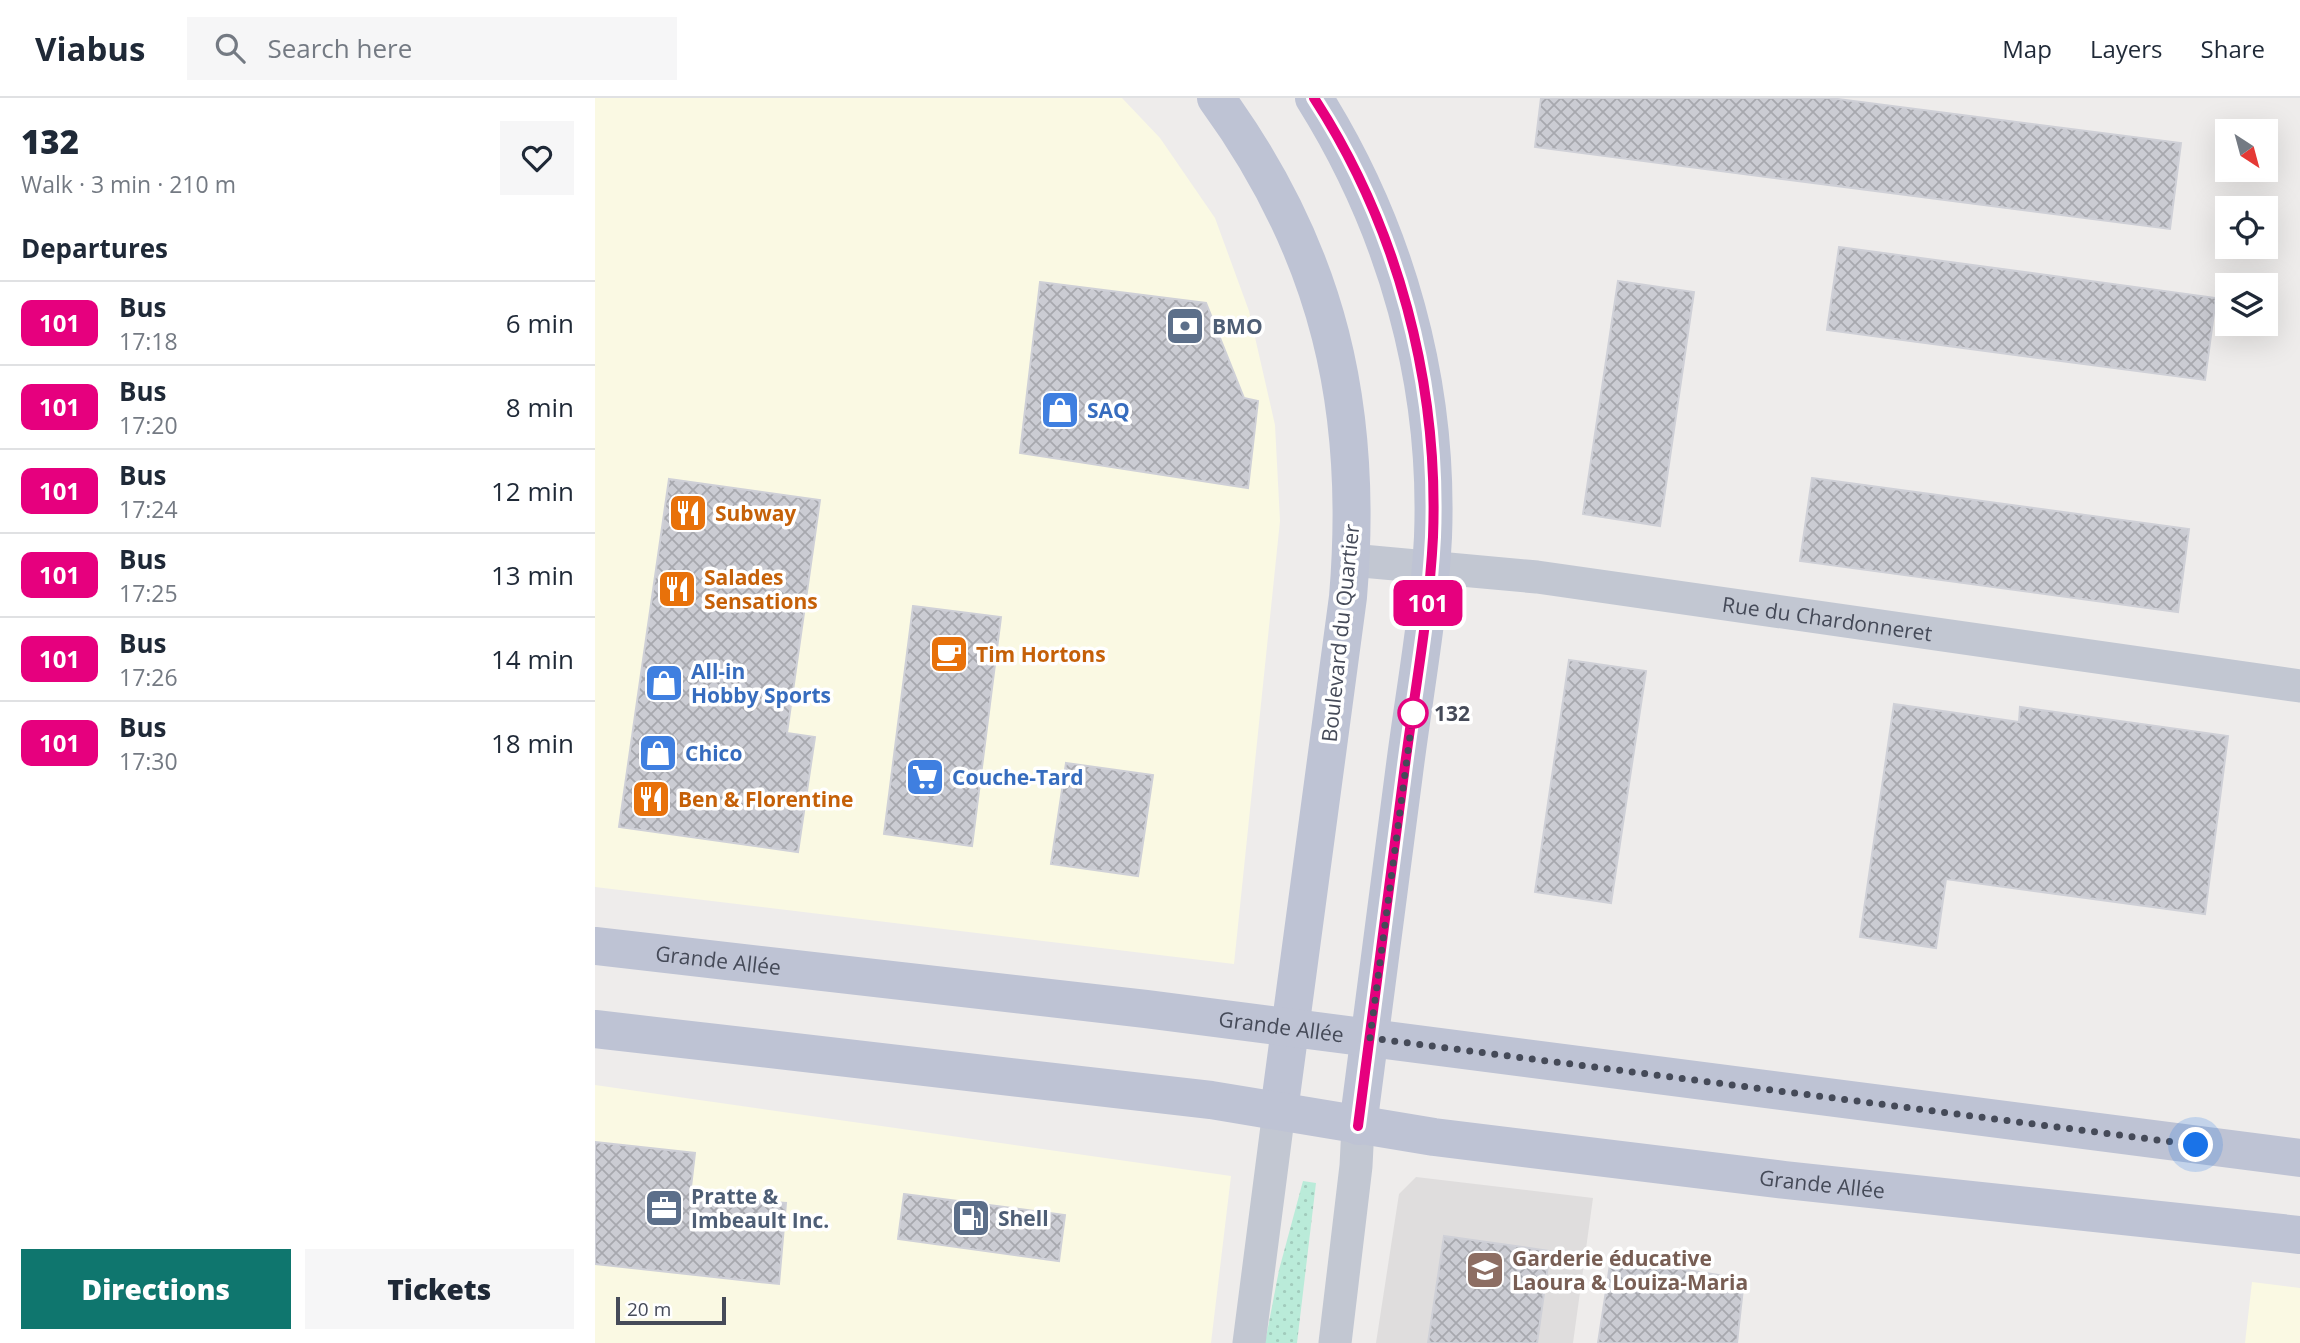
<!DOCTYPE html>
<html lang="en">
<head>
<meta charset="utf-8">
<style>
  body { margin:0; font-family:"Open Sans",sans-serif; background:#f6f6f7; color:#1f2937; height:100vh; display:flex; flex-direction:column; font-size:26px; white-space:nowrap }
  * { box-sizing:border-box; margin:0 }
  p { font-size:23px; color:#747a83 }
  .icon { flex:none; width:38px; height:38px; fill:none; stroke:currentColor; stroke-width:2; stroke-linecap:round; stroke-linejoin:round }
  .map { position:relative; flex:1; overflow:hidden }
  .panel { display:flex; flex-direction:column; background:#fff; width:595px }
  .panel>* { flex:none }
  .badge { padding:0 14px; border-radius:10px; font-size:24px; line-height:46px }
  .needle { width:46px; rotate:144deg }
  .buttons { position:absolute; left:1620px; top:21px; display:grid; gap:14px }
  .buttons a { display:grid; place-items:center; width:63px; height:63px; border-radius:0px; background:#fff; box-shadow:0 7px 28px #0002; font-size:35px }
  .scale { position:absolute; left:21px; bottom:18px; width:110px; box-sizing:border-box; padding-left:7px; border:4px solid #454a58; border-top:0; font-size:19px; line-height:24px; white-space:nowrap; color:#454a58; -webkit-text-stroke:5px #fff; paint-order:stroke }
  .you { position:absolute; width:35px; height:35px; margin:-18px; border:5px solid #fff; border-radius:50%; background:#1a73e8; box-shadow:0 0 0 10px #1a73e833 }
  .map>.badge { position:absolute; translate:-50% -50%; box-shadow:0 0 0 4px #fff }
  h2 { padding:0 21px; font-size:26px; line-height:63px }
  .round { display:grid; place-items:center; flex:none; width:74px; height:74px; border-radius:0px; background:#f6f6f7 }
  .summary { display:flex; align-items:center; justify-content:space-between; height:119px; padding:0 21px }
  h1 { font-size:33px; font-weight:800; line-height:52px }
  .primary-button { display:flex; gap:14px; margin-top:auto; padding:14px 21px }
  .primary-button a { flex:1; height:80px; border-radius:0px; background:#0f766e; color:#fff; font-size:28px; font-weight:800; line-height:80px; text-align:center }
  .primary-button a+a { background:#f6f6f7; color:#1f2937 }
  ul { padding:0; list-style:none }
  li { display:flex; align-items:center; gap:21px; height:84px; padding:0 21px; border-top:2px solid #e0e1e3 }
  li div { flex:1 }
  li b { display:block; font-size:26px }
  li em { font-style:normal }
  li .badge { min-width:77px; font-weight:700; text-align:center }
  header { display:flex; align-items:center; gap:42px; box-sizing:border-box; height:98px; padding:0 35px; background:#fff; border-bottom:2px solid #e0e1e3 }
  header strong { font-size:33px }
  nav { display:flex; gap:38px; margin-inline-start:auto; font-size:24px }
  .search { width:490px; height:63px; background:#f6f6f7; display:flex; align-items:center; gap:18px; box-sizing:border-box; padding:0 24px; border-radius:0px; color:#747a83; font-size:26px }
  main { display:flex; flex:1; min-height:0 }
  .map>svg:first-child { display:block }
</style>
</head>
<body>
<header>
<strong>Viabus</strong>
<div class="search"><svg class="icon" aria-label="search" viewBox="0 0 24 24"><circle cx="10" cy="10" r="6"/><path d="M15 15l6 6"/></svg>Search here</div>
<nav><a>Map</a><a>Layers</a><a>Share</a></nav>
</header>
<main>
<section class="panel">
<div class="summary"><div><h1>132</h1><p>Walk · 3 min · 210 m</p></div><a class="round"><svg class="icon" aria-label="heart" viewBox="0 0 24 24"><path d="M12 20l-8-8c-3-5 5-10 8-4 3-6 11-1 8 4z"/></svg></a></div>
<h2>Departures</h2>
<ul>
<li><span class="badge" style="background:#e6007e;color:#fff">101</span><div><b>Bus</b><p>17:18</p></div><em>6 min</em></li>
<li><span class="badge" style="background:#e6007e;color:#fff">101</span><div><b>Bus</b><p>17:20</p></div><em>8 min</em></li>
<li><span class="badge" style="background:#e6007e;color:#fff">101</span><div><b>Bus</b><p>17:24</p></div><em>12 min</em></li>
<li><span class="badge" style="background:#e6007e;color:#fff">101</span><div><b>Bus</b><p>17:25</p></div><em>13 min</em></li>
<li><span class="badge" style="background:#e6007e;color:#fff">101</span><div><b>Bus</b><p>17:26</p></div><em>14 min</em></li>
<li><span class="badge" style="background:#e6007e;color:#fff">101</span><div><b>Bus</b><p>17:30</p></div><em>18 min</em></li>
</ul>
<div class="primary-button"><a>Directions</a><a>Tickets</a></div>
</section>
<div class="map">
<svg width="1705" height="1245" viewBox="0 0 1705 1245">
  <defs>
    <pattern id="grass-dots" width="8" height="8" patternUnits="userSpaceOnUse" patternTransform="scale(1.75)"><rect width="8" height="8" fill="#baebd9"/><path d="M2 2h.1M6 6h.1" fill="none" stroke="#a1cbbc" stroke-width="1.8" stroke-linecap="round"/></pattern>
    <pattern id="building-cross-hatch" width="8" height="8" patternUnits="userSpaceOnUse" patternTransform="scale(1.75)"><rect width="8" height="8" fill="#cbccd3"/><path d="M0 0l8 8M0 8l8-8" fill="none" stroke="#a7a8ae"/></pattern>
  </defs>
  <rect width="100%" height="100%" fill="#eeeceb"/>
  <path fill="#faf9e3" d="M0,0H527L565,40L620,120L654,213L680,327L685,423L639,866L0,789Z
    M0,987L636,1078L616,1245H0Z
    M1657,1184L1705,1190V1245H1650Z"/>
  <path fill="#dfdddd" d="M821,1079L998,1100L978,1245H781L804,1096Z"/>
  <path fill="url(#grass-dots)" d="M708,1083L721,1085L702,1245H670L684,1172Z"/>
  <path fill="url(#building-cross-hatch)" stroke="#cfd0d7" stroke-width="2" d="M946,0H1235L1586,45L1575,131L940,49Z
    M1244,149L1621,200L1610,282L1232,232Z
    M1023,183L1099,194L1065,428L988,416Z
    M445,184L611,205L649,300L663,303L653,390L425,355Z
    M1217,380L1594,431L1583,514L1205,463Z
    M74,381L225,402L192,635L220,639L203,754L24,729Z
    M318,508L406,519L377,748L289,736Z
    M974,562L1051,573L1016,805L940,794Z
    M1299,606L1424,624L1425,609L1633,638L1610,816L1351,781L1341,850L1265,839Z
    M471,665L558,677L543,778L456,766Z
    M0,1044L100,1055L95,1098L191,1105L184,1186L0,1166Z
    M309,1096L470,1117L464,1163L303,1141Z
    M849,1138L955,1153L942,1245H833Z
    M1016,1160L1149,1181L1142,1245H1003Z"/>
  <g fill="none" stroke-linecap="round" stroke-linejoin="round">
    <g stroke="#c2c7d2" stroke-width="33">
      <path id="s1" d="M756,462L942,479L1705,588"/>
      <path d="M654,1245L684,1013"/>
      <path d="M740,1245L761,1068L763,1028"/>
    </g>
    <g stroke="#bec3d4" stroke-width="38">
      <path d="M621,0C734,155 769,310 753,499L684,1013"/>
      <path d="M719,0C801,131 844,284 838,439C834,518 819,596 809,675C793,793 779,910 763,1028"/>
      <path id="s2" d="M0,848L551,911L1705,1060"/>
      <path id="s3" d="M0,931L616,1002L839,1039L1190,1082L1705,1137"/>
    </g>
  </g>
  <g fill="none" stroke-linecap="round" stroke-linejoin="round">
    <defs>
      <path id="line" d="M719,0C803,129 844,285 838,439C834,518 819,596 809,675C793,793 779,910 763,1028"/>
    </defs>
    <use href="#line" stroke="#fff" stroke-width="16"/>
    <use href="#line" stroke="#e6007e" stroke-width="10"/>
    <path stroke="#454a58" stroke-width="7" stroke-dasharray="0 12.6" d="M818,615L775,940L1601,1047"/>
  </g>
  <defs>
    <symbol id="bank-square" viewBox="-11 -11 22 22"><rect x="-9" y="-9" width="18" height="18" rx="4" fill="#5c6f8a" stroke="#fff"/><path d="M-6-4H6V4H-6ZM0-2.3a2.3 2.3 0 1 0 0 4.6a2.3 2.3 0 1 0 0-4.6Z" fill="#fff"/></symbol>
    <symbol id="shop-square" viewBox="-11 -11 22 22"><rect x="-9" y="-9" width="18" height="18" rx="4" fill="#3f7fe0" stroke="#fff"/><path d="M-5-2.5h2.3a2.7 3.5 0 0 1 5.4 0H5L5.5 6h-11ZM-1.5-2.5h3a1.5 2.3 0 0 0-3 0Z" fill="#fff"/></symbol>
    <symbol id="restaurant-square" viewBox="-11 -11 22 22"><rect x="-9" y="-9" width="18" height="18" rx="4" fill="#e8710a" stroke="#fff"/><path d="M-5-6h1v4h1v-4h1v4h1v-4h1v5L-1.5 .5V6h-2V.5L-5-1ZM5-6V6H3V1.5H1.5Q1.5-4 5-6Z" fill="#fff"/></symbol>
    <symbol id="cafe-square" viewBox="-11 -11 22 22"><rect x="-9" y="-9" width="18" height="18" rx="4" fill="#e8710a" stroke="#fff"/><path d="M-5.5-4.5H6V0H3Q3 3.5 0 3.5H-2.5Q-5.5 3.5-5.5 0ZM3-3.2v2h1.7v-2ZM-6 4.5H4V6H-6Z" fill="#fff"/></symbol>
    <symbol id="supermarket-square" viewBox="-11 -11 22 22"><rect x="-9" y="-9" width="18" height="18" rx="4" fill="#3f7fe0" stroke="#fff"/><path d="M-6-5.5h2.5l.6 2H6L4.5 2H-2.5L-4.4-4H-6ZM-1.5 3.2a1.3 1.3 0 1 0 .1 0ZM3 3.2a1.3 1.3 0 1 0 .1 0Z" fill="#fff"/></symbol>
    <symbol id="office-square" viewBox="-11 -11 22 22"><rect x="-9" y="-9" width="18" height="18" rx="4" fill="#5c6f8a" stroke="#fff"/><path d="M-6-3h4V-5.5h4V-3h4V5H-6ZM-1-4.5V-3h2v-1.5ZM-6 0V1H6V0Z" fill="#fff"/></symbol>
    <symbol id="fuel-square" viewBox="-11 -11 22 22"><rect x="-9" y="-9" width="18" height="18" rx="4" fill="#5c6f8a" stroke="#fff"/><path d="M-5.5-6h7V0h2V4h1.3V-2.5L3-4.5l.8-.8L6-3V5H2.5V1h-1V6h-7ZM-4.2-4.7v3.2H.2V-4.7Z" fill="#fff"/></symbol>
    <symbol id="school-square" viewBox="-11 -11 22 22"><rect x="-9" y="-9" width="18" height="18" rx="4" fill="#8d6e63" stroke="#fff"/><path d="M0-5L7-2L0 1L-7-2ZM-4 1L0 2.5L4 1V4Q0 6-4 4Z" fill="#fff"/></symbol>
  </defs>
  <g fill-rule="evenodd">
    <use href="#bank-square" x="568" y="206" width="44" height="44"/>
    <use href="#shop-square" x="443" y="290" width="44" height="44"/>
    <use href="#restaurant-square" x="71" y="393" width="44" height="44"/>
    <use href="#restaurant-square" x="60" y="469" width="44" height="44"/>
    <use href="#cafe-square" x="332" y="534" width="44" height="44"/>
    <use href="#shop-square" x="47" y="563" width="44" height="44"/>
    <use href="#shop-square" x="41" y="633" width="44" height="44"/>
    <use href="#supermarket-square" x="308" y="657" width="44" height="44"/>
    <use href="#restaurant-square" x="34" y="679" width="44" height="44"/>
    <use href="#office-square" x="47" y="1088" width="44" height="44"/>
    <use href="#fuel-square" x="354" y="1098" width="44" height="44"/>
    <use href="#school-square" x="868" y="1150" width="44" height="44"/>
  </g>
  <circle fill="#fff" stroke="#e6007e" stroke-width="3.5" cx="818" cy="615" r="14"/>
  <g text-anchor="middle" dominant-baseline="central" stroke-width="7" stroke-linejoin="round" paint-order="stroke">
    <g font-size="21" font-weight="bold" fill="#4e5e75" stroke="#fff" text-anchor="start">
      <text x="617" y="228">BMO</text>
      <text x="96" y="1098">Pratte &amp;<tspan x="96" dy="24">Imbeault Inc.</tspan></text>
      <text x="403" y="1120">Shell</text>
    </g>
    <g font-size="21" font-weight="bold" fill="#366cbe" stroke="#fff" text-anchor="start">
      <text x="492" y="312">SAQ</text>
      <text x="96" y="573">All-in<tspan x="96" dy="24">Hobby Sports</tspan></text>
      <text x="90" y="655">Chico</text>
      <text x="357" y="679">Couche-Tard</text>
    </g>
    <g font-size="21" font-weight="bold" fill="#c56008" stroke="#fff" text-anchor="start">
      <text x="120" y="415">Subway</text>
      <text x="109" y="479">Salades<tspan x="109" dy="24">Sensations</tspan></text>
      <text x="381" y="556">Tim Hortons</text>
      <text x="83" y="701">Ben &amp; Florentine</text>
    </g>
    <g font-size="21" fill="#454a58" stroke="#fff">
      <text stroke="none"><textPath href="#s1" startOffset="480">Rue du Chardonneret</textPath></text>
      <text transform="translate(745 535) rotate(-84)">Boulevard du Quartier</text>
      <text stroke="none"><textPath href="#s2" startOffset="124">Grande Allée</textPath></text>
      <text stroke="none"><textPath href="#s2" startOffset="691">Grande Allée</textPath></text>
      <text stroke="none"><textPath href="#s3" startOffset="1237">Grande Allée</textPath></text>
    </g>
    <g font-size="21" font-weight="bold" fill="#454a58" stroke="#fff" text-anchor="start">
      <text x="839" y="615">132</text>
    </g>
    <g font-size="21" font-weight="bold" fill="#785e54" stroke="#fff" text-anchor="start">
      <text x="917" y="1160">Garderie éducative<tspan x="917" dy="24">Laoura &amp; Louiza-Maria</tspan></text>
    </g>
  </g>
</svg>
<div class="buttons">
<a><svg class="needle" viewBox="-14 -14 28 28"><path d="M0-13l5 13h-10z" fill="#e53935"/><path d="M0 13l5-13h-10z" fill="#747a83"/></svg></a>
<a><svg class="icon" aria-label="locate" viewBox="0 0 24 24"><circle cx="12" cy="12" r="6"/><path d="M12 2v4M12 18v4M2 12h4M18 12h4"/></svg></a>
<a><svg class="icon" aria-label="layers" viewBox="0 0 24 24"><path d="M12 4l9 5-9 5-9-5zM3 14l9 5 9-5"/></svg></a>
</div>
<div class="scale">20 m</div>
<div class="you" style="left:1601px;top:1047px"></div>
<b class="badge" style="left:833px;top:505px;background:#e6007e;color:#fff">101</b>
</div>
</main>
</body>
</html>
